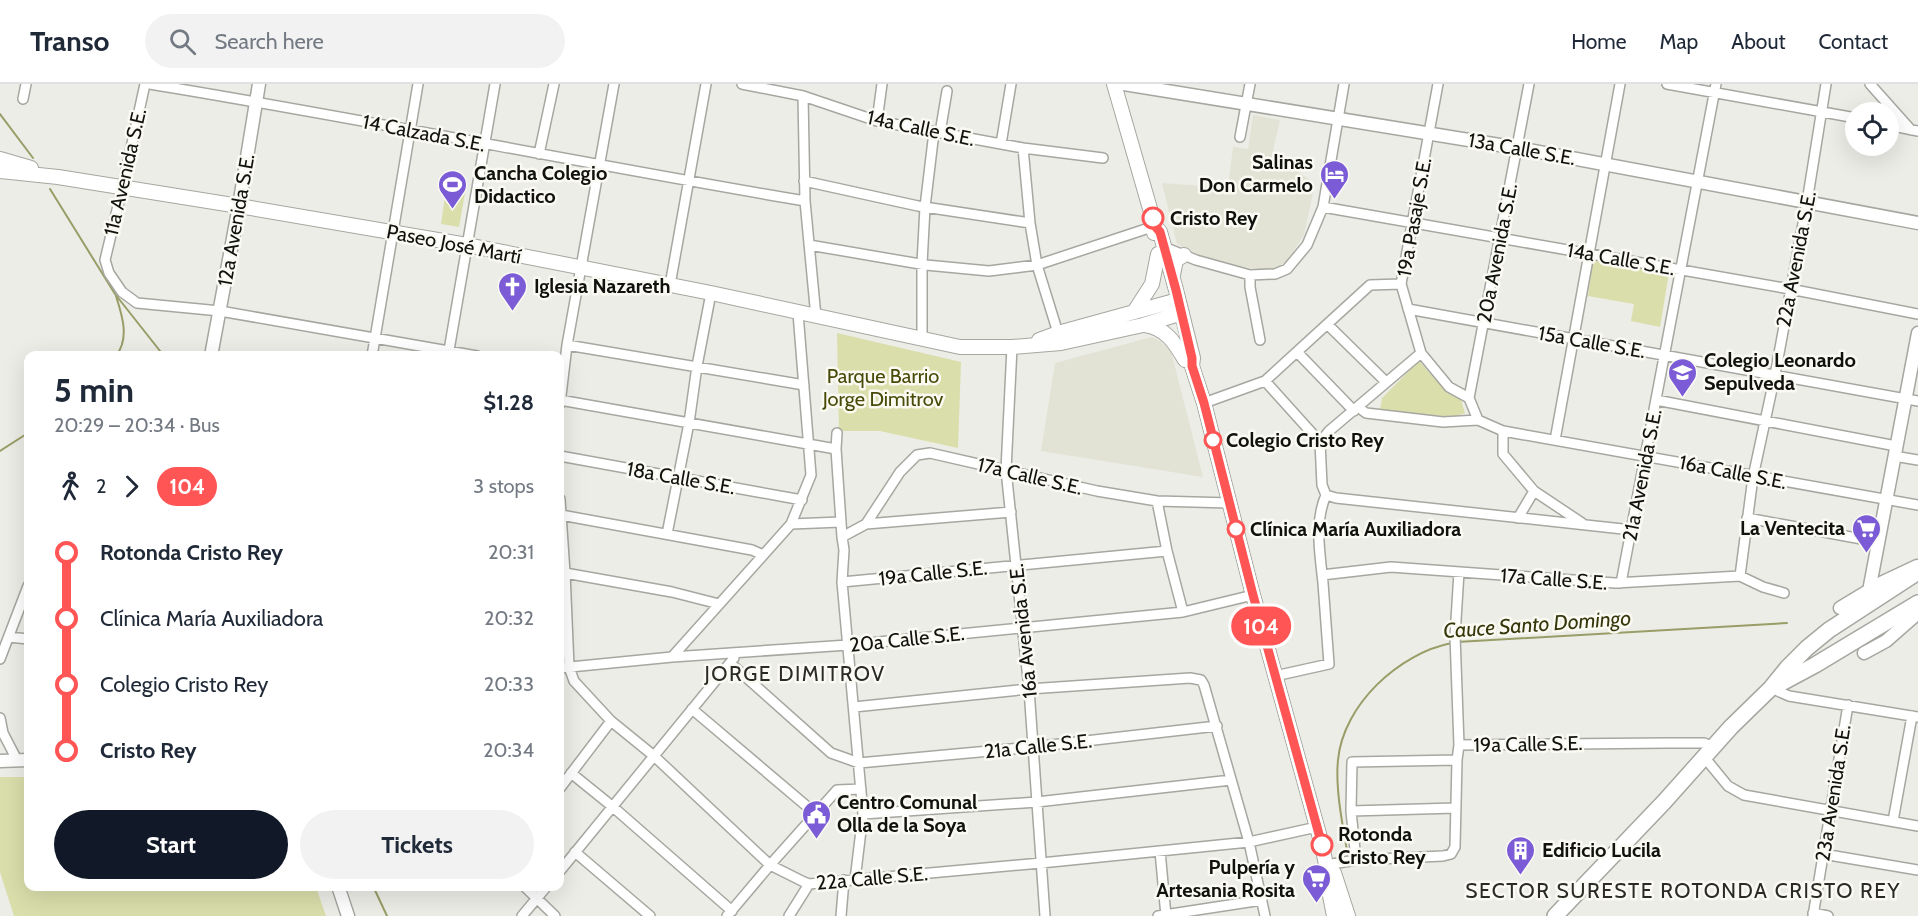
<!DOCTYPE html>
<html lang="en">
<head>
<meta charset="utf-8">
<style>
  body { margin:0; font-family:Cabin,sans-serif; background:#f2f2f3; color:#1f2937; height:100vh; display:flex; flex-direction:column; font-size:22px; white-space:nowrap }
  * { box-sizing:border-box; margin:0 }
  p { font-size:20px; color:#747a83 }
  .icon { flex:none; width:33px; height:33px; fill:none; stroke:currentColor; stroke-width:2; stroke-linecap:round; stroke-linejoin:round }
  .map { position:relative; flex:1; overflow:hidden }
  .details { position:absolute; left:24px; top:267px; width:540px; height:540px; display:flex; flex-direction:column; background:#fff; border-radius:12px; box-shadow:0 6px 24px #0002 }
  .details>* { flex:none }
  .badge { padding:0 12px; border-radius:20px; font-size:21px; line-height:39px }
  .controls { position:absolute; left:1845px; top:18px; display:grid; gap:12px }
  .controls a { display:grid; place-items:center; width:54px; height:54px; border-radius:50%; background:#fff; box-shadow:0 6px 24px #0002; font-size:30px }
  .map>.badge { position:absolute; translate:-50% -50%; box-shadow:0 0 0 3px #fff }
  .legs { display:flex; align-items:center; gap:9px; height:66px; padding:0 30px; font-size:20px }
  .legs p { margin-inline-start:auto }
  .headline { display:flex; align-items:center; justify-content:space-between; height:102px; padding:0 30px }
  h1 { font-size:33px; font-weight:800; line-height:45px }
  .cta { display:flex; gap:12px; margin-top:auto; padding:12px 30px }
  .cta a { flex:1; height:69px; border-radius:36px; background:#111827; color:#fff; font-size:24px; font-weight:800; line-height:69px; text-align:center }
  .cta a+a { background:#f2f2f3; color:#1f2937 }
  ul { padding:0 30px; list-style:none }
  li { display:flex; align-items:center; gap:21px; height:66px; font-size:22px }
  li i { display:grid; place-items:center; width:9px; height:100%; margin:0 8px; background:currentColor }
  li i::after { content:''; width:15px; height:15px; margin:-8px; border:4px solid; border-radius:50%; background:#fff }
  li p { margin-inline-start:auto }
  li:first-child i { background:linear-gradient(#0000 50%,currentColor 0) }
  li:last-child i { background:linear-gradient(currentColor 50%,#0000 0) }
  header { display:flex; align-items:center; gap:36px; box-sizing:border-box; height:84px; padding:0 30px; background:#fff; border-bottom:2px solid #e0e1e3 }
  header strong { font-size:28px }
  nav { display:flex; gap:33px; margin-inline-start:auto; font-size:21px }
  .search { width:420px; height:54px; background:#f2f2f3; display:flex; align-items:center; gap:15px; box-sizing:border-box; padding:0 21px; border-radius:33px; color:#747a83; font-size:22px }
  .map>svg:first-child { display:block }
</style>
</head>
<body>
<header>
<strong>Transo</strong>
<div class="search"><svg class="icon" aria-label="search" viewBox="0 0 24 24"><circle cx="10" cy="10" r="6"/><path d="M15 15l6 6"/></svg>Search here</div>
<nav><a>Home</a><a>Map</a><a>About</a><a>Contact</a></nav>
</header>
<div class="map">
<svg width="1918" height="832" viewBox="0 0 1918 832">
  <rect width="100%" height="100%" fill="#ecede6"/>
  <path fill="#e2e3d5" d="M1253,31L1280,36L1272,71L1315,99L1304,151L1286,178L1271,187L1214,178L1177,160L1162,99L1228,104L1233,63L1248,65Z
    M1152,253L1162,258L1168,264L1172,271L1203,393L1041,367L1055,279Z"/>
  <path fill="#dadeab" d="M446,106L465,109L459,143L441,140Z
    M1596,177L1669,189L1660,243L1631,237L1634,220L1588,212L1592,182Z
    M837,249L961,278L958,364L880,347H839Z
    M1419,277L1442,303L1461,316L1465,329L1453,333L1380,326L1382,314Z
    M0,693H28V802L316,803L326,832H14L0,788Z"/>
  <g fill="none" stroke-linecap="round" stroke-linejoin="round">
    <path stroke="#999d67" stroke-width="2" d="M0,30L33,74
      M50,105L115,210L164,272
      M116,272C130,254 122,231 116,212
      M0,367L28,349
      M1457,558L1787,539
      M1348,772C1343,743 1335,705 1338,676C1343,621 1399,569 1452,559
      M373,802L387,832"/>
    <defs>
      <path id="minor" d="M145,0L122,105L105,176L109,189L122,208L137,219L220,227L477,272
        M150,0C369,36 586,80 805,117
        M742,0L803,12L877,37L1023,64L1103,74
        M1438,0L1401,200L1421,269L1449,303L1469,314
        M1667,0L1856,34
        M1870,0L1911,46
        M803,12L805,117L816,233
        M23,15L26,0
        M877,37L882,0
        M1888,41L1918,47
        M940,49L947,7
        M1240,53L1250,0
        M1001,60L1011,0
        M1023,64L1030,139L1037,181L1058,249
        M539,70L554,0
        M804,97L918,122L1030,139
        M1323,123L1790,205L1918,230
        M809,161L926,181L989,187L1037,181L1155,142
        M1164,163L1196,176L1250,191L1275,190L1287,185L1307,161L1323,123L1344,0
        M1250,191V203L1260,256
        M670,201L706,0
        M1408,225L1918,317
        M1328,241L1386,298
        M922,256V180L925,123L934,48
        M567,261L804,301
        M1012,263L1006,386L1029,605L1045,832
        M1297,268L1354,327
        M1421,269L1329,347L1320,358L1322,401L1326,411L1336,414L1632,446
        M372,272L418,0
        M448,272L495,0
        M1265,297L1320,358
        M560,316L836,365
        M1656,316L1896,362
        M1204,319L1265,297L1370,201L1401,200
        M560,320L567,261L614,0
        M1358,323L1366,329L1443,338L1478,336L1503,347L1918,421
        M1478,336L1469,314L1529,0
        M1503,347V370L1534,407L1582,439
        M837,349L836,365L842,453L844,466L842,498L863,730L855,796
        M1555,356L1620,0
        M560,372L802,416
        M1894,372L1918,376
        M560,415L565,489L569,583L574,597L611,637L654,672L770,781L804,798L809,800L1041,779L1249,758L1317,743
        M1157,417L1167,467L1183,528
        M561,431L752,466L763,471
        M1518,434L1534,407
        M1747,434L1878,458
        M791,440L841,438
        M866,440L900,388L917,371L930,369L1097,407L1157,417L1230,419
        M667,450L689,339L697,282L711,209
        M842,453L866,440L1011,428
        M1459,488L1455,552L1459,661
        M565,489L672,508L719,520
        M1322,491L1391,483L1615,499L1740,492L1763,503L1784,509
        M1740,492L1753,393L1775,291L1807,118L1826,0
        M842,498L1167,467
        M1621,499L1716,0
        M9,553L28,555
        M672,573L791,440L811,391L798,229
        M0,575L28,502
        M730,579L831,669L859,679L1033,663L1217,642
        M560,584L672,573L848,561L1183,528L1253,511
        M1275,592L1329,580C1327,553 1325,526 1323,499C1320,470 1314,438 1326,411
        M1771,604L1789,612L1918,633
        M854,623L1029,605L1190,594L1201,596L1204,601L1249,758L1265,832
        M692,625L816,730
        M0,634L3,649L17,676
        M1705,674L1728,702L1744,711L1918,742
        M571,689L613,723L732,827
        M560,704L611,637
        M1351,727L1456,724
        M863,730L1037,718L1231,696
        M1893,737L1912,632
        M1160,767L1166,832
        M575,768L650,832
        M1823,770L1918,786
        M1356,776L1351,727L1352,678L1457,676
        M1326,781L1356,776L1443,772L1451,770L1455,763L1457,676L1459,661L1667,659H1704L1714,663
        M560,787L734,574
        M524,802L555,832
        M1813,829L1828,832
        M522,832L547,802
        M727,832L770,781L837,706L861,705
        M789,832L809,800
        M841,832L844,796
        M1158,832L1262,816
        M1813,832L1848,621"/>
      <path id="tertiary" d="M1124,0L1518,64L1918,139
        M211,272L239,122L259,0
        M1869,507L1918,249
        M1840,524L1883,498L1917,482
        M1864,569L1886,557L1918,529
        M0,677L28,676
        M338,802L348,832"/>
      <path id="secondary" d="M1114,0L1155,142L1154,149
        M0,75L31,84
        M0,87L58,93L239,122L467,161L711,209L960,263H1012L1061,259L1143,241L1182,229
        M1155,142L1160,148L1176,206L1193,274L1192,282L1204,319L1253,511L1322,761L1326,781V791L1334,832
        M1173,191L1176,176L1184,171
        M1134,228L1152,200L1158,170
        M1145,241C1166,244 1175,259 1185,276
        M1039,256L1058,249L1178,216
        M1327,782L1334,789L1348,832"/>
      <path id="primary" d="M1776,602L1815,581L1918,519
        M1555,832L1664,718L1731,643L1771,604L1788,583L1807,564L1829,546L1918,488"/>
    </defs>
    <use href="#minor" stroke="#a6a7a0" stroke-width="12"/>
    <use href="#tertiary" stroke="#a6a7a0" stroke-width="15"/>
    <use href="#secondary" stroke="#a6a7a0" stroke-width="16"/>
    <use href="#primary" stroke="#a6a7a0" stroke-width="18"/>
    <use href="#minor" stroke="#fff" stroke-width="9"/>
    <use href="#tertiary" stroke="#fff" stroke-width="12"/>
    <use href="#secondary" stroke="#fff" stroke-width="14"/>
    <use href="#primary" stroke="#fff" stroke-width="15"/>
  </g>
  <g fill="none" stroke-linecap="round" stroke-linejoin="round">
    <defs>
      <path id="line-1" d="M1153,134L1155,142L1160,148L1176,206L1192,274V282L1204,319L1253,511L1322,761"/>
    </defs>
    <use href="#line-1" stroke="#fff" stroke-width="14"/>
    <use href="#line-1" stroke="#f55" stroke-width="9"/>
  </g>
  <defs>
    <symbol id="hotel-pin" viewBox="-11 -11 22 30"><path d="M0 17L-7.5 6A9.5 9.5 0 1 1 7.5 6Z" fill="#7b5cd6" stroke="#fafaf3"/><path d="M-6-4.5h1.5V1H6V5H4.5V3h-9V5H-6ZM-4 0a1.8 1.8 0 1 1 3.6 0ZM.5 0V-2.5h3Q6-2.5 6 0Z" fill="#fff"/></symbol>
    <symbol id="stadium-pin" viewBox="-11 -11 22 30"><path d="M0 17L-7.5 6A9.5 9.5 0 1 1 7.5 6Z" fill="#7b5cd6" stroke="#fafaf3"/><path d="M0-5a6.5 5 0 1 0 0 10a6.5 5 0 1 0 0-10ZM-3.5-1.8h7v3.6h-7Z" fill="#fff"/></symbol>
    <symbol id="church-pin" viewBox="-11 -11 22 30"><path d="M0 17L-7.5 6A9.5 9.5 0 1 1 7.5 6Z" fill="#7b5cd6" stroke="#fafaf3"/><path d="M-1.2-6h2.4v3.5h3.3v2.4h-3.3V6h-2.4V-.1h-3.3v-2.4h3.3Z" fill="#fff"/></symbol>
    <symbol id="university-pin" viewBox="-11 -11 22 30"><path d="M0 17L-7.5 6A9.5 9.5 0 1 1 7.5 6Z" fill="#7b5cd6" stroke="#fafaf3"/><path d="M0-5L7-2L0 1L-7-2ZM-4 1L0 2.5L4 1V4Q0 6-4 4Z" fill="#fff"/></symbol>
    <symbol id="supermarket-pin" viewBox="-11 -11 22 30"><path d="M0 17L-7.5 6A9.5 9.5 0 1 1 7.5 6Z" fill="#7b5cd6" stroke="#fafaf3"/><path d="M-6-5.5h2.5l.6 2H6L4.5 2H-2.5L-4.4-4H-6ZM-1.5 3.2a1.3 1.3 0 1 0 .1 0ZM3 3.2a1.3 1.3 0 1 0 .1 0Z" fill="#fff"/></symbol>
    <symbol id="civic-pin" viewBox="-11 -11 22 30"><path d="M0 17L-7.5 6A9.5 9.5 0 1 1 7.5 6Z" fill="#7b5cd6" stroke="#fafaf3"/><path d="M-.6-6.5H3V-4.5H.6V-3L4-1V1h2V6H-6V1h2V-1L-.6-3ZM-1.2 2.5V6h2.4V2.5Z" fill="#fff"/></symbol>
    <symbol id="building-pin" viewBox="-11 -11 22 30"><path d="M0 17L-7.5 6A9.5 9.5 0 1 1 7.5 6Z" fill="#7b5cd6" stroke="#fafaf3"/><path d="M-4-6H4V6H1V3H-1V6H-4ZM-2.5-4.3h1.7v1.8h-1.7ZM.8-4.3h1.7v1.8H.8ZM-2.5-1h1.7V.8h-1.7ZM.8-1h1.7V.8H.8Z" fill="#fff"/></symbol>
  </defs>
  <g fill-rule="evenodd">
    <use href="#hotel-pin" x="1318" y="74" width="33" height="45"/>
    <use href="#stadium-pin" x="436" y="84" width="33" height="45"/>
    <use href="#church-pin" x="496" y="186" width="33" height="45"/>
    <use href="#university-pin" x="1666" y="272" width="33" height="45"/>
    <use href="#supermarket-pin" x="1850" y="428" width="33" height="45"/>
    <use href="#civic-pin" x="800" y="714" width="33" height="45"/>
    <use href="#building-pin" x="1504" y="750" width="33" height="45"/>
    <use href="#supermarket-pin" x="1300" y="778" width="33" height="45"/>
  </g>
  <g fill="#fff" stroke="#f55" stroke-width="3">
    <circle cx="1153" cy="134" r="10"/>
    <circle cx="1213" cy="356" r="8"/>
    <circle cx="1236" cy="445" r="8"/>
    <circle cx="1322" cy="761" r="10"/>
  </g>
  <g text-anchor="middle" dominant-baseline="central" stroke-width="5" stroke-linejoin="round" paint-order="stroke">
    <g font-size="20" fill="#11110e" stroke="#fafaf3">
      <text transform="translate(921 44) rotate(12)">14a Calle S.E.</text>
      <text transform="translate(424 49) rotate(11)">14 Calzada S.E.</text>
      <text transform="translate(1522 65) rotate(10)">13a Calle S.E.</text>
      <text transform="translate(125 88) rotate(-77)">11a Avenida S.E.</text>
      <text transform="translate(1414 133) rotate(-80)">19a Pasaje S.E.</text>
      <text transform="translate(236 136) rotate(-80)">12a Avenida S.E.</text>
      <text transform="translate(454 160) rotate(11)">Paseo José Martí</text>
      <text transform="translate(1497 169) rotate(-79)">20a Avenida S.E.</text>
      <text transform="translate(1621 175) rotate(10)">14a Calle S.E.</text>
      <text transform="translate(1796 175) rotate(-79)">22a Avenida S.E.</text>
      <text transform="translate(1592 258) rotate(10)">15a Calle S.E.</text>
      <text transform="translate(1733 388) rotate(11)">16a Calle S.E.</text>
      <text transform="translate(1642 391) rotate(-79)">21a Avenida S.E.</text>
      <text transform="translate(1030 392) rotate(13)">17a Calle S.E.</text>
      <text transform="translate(681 394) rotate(10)">18a Calle S.E.</text>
      <text transform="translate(933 489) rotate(-6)">19a Calle S.E.</text>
      <text transform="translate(1554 495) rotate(4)">17a Calle S.E.</text>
      <text transform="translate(1023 547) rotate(-96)">16a Avenida S.E.</text>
      <text transform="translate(907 555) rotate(-6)">20a Calle S.E.</text>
      <text transform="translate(1528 660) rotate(-1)">19a Calle S.E.</text>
      <text transform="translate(1038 662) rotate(-6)">21a Calle S.E.</text>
      <text transform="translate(1833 709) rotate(-81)">23a Avenida S.E.</text>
      <text transform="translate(872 794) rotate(-5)">22a Calle S.E.</text>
    </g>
    <g font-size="20" font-weight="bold" fill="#11110e" stroke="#fafaf3" text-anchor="start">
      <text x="1313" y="78" text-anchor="end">Salinas<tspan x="1313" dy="23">Don Carmelo</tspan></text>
      <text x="474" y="89">Cancha Colegio<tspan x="474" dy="23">Didactico</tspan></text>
      <text x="534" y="202">Iglesia Nazareth</text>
      <text x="1704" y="276">Colegio Leonardo<tspan x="1704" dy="23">Sepulveda</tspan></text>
      <text x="1845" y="444" text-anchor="end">La Ventecita</text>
      <text x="837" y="718">Centro Comunal<tspan x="837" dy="23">Olla de la Soya</tspan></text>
      <text x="1542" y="766">Edificio Lucila</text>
      <text x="1295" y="783" text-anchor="end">Pulpería y<tspan x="1295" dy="23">Artesania Rosita</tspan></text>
    </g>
    <g font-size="20" font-weight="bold" fill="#11110e" stroke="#fafaf3" text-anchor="start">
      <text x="1170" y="134">Cristo Rey</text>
      <text x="1226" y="356">Colegio Cristo Rey</text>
      <text x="1250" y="445">Clínica María Auxiliadora</text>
      <text x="1338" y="750">Rotonda<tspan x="1338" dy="23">Cristo Rey</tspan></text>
    </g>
    <g font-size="20" fill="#484a07" stroke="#fafaf3">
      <text x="883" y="292">Parque Barrio<tspan x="883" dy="23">Jorge Dimitrov</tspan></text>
    </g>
    <g font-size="21" font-style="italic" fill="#35370b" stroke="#fafaf3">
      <text transform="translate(1537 540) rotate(-4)">Cauce Santo Domingo</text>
    </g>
    <g font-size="21" letter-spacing="1.5" fill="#2b2b26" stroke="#fafaf3">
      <text x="795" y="589">JORGE DIMITROV</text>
      <text x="1683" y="806">SECTOR SURESTE ROTONDA CRISTO REY</text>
    </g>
  </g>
</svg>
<div class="controls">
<a><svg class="icon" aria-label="locate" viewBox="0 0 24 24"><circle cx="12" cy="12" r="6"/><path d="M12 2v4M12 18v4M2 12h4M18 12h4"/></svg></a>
</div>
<b class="badge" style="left:1261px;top:542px;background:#f55;color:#fff">104</b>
<section class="details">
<div class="headline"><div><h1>5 min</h1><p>20:29 – 20:34 · Bus</p></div><b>$1.28</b></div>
<div class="legs"><svg class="icon" aria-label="walk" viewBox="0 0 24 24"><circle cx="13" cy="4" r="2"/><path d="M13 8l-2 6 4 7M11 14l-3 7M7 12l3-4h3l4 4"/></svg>2<svg class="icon" aria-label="forward" viewBox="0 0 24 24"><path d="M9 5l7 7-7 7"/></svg><b class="badge" style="background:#f55;color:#fff">104</b><p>3 stops</p></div>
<ul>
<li><i style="color:#f55"></i><b>Rotonda Cristo Rey</b><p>20:31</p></li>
<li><i style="color:#f55"></i><span>Clínica María Auxiliadora</span><p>20:32</p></li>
<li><i style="color:#f55"></i><span>Colegio Cristo Rey</span><p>20:33</p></li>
<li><i style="color:#f55"></i><b>Cristo Rey</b><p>20:34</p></li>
</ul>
<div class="cta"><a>Start</a><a>Tickets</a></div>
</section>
</div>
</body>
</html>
